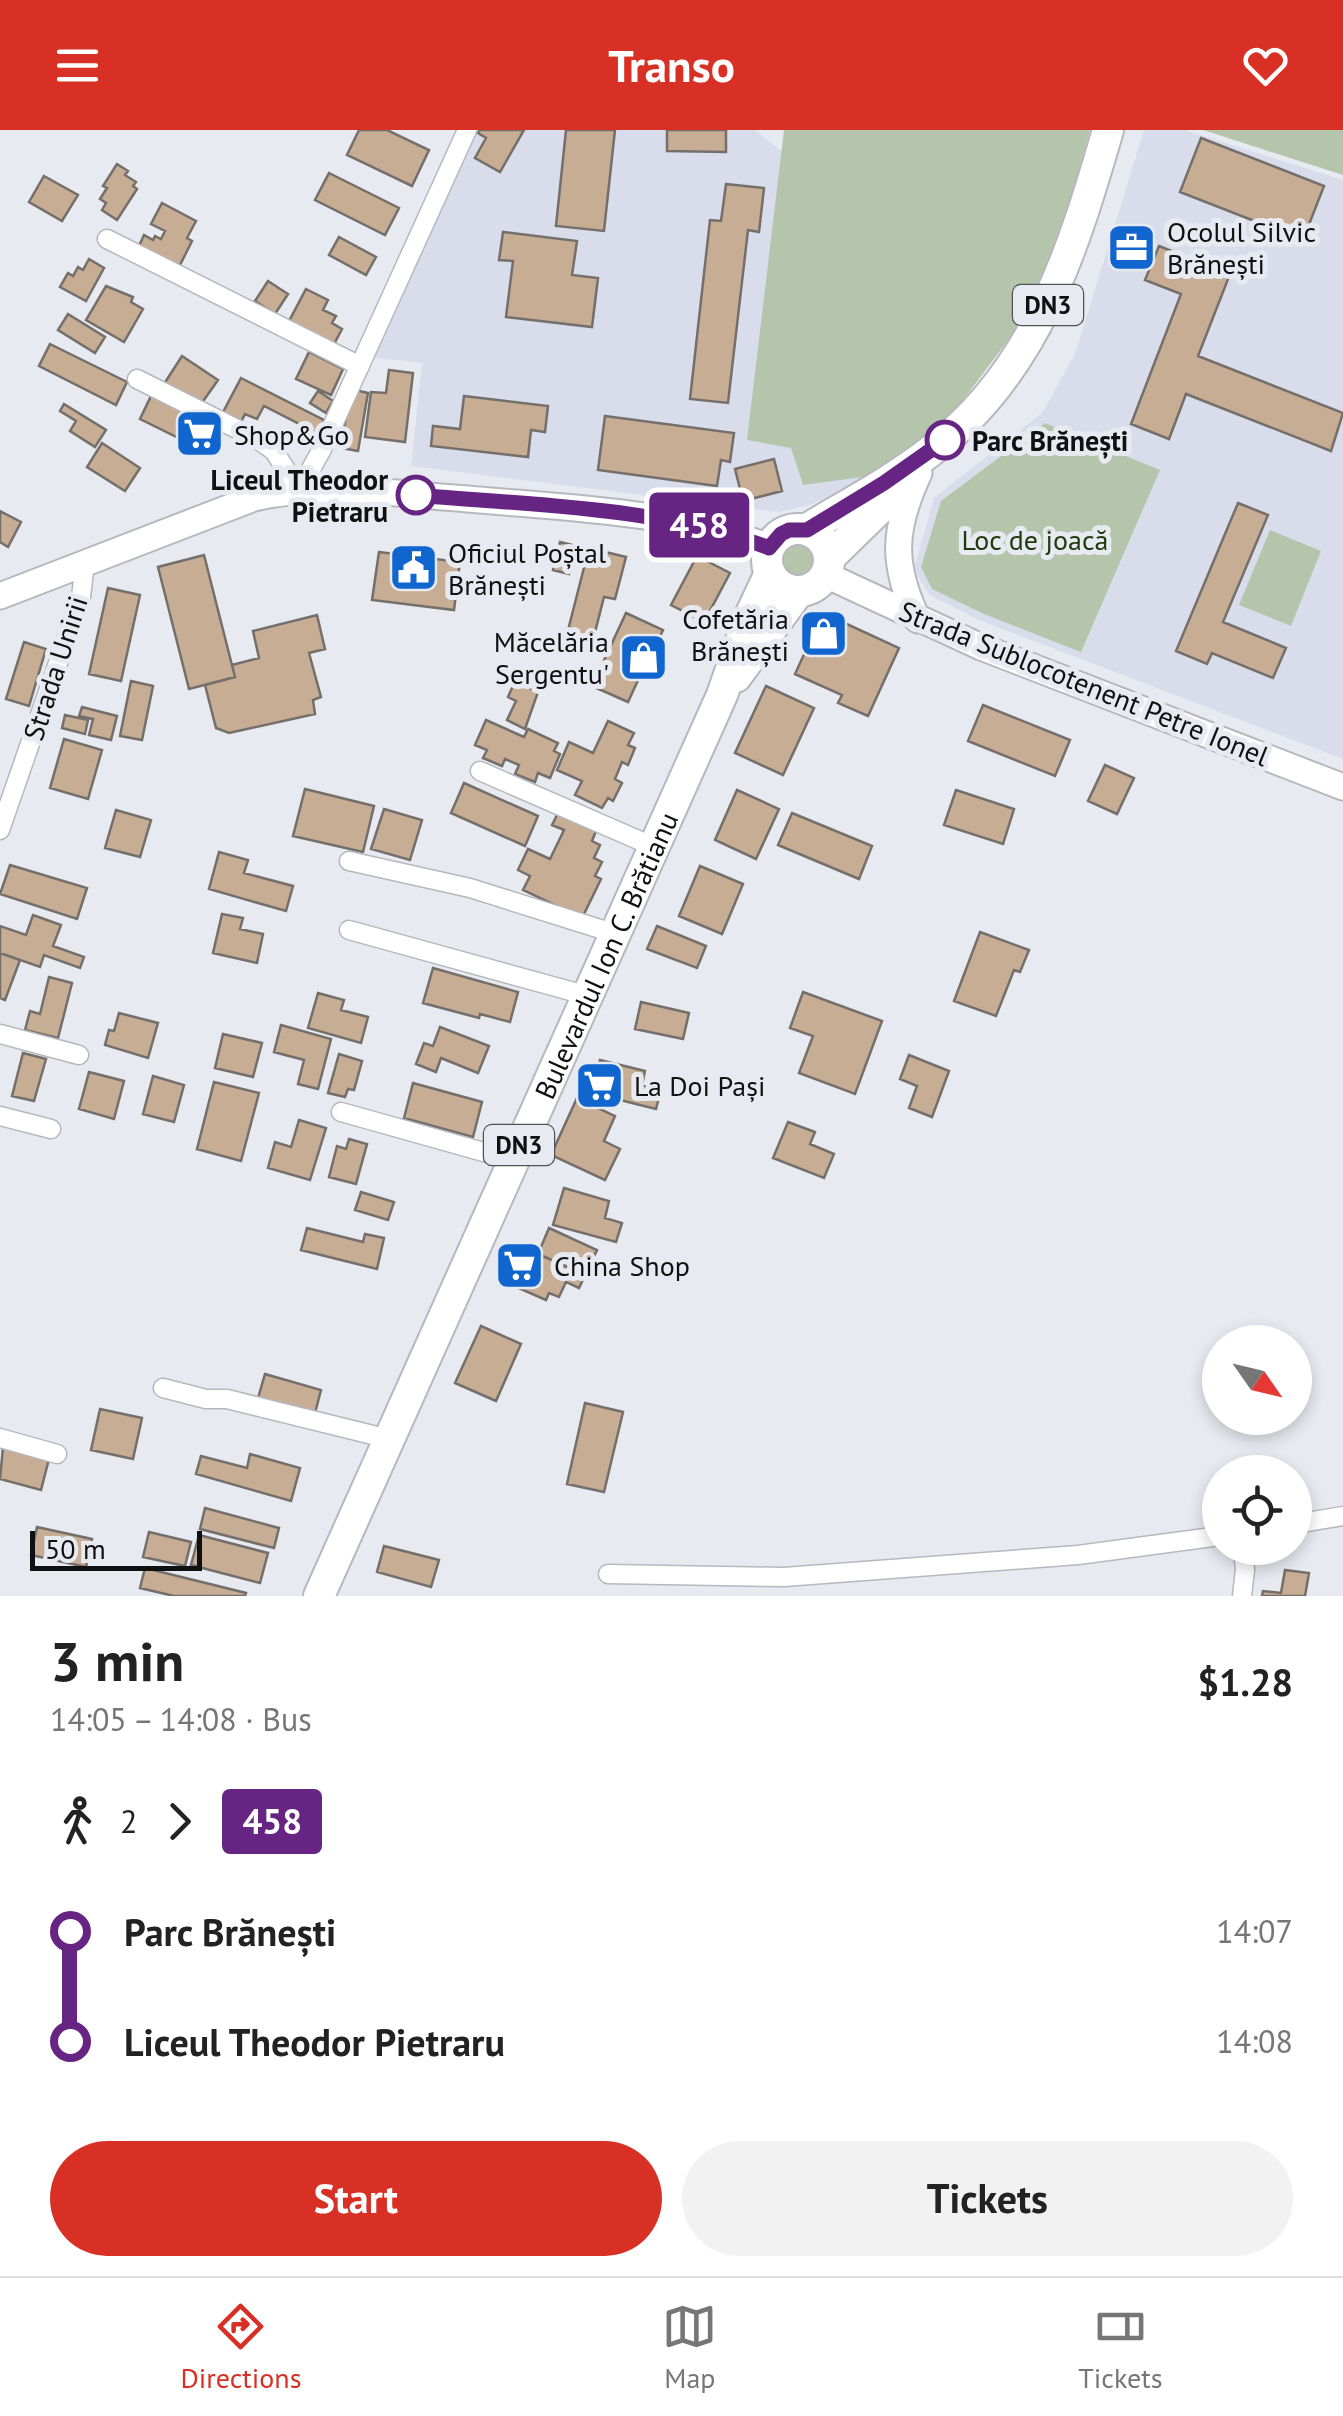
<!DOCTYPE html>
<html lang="en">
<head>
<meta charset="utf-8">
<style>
  body { margin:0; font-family:"PT Sans",sans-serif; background:#f2f2f2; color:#222; height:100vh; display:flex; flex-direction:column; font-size:38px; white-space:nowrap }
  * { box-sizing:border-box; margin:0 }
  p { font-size:32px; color:#767676 }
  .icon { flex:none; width:55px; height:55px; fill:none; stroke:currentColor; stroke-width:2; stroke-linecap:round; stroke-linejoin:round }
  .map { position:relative; height:1466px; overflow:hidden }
  .drawer { display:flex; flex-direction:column; background:#fff; flex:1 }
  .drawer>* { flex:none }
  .badge { padding:0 20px; border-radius:8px; font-size:35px; line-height:65px }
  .needle { width:65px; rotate:124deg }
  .buttons { position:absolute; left:1202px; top:1195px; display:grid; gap:20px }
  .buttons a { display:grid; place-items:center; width:110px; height:110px; border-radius:50%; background:#fff; box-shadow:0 5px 15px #0003; font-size:50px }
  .scale { position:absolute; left:30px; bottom:25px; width:172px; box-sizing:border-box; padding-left:10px; border:5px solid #0f1012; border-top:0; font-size:28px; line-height:35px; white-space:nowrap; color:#0f1012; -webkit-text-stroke:8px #e8eaf1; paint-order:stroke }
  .map>.badge { position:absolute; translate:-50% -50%; box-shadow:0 0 0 5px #fff }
  .legs { display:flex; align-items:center; gap:15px; height:110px; padding:0 50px; font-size:32px }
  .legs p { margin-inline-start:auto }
  .summary { display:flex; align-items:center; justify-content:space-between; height:170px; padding:0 50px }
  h1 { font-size:55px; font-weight:600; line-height:75px }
  .cta { display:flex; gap:20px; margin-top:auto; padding:20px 50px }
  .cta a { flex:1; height:115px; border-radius:60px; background:#d93025; color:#fff; font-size:40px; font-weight:600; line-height:115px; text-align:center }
  .cta a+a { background:#f2f2f2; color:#222 }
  ul { padding:0 50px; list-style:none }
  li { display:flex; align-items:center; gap:35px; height:110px; font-size:38px }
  li i { display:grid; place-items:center; width:15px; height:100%; margin:0 12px; background:currentColor }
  li i::after { content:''; width:25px; height:25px; margin:-12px; border:8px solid; border-radius:50%; background:#fff }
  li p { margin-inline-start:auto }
  li:first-child i { background:linear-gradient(#0000 50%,currentColor 0) }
  li:last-child i { background:linear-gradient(currentColor 50%,#0000 0) }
  header { display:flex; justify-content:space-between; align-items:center; height:130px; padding:0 50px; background:#d93025; color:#fff; font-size:45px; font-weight:600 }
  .tabs { display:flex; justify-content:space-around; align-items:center; height:140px; border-top:2px solid #e0e0e0; background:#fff; font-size:28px; color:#767676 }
  .tabs a { display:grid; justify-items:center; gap:5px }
  .tabs .selected { color:#d93025 }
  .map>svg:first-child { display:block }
</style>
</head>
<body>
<header><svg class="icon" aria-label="menu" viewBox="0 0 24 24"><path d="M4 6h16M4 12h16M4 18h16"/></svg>Transo<svg class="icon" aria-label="heart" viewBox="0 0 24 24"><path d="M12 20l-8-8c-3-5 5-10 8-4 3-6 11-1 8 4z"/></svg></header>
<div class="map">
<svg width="1343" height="1466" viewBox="0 0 1343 1466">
  <rect width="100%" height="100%" fill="#e8eaf1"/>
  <path fill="#d9ddeb" d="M474,0H755L1008,200L910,309L854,355L810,375L779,382L411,336L422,233L370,227Z
    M1144,0H1185L1343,50V629L979,490L929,465L914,439L934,368L1042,283L1075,224Z"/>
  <path fill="#b5c5ac" d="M784,0H1090L1059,110L1021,193L957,278L877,345L803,355L791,318L747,310Z
    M1203,0H1343V45Z
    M1045,293L1160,340L1081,522L984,484L932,459L921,437L941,371Z
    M1270,400L1321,421L1291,496L1239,475Z
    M776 430a22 22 0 1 1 44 0a22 22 0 1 1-44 0Z"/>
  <path fill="#c7ad93" stroke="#746f6b" stroke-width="2.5" d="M359,0H387L429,20L412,56L347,25Z
    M480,0H524L500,42L475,28L486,8L478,3Z
    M566,0H615L604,101L556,96Z
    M667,0H726V22L667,21Z
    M1201,8L1324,56L1303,110L1180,62Z
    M117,34L128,41L125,45L136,52L133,56L137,59L117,90L102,80L106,73L100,69L107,58L103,56Z
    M329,43L399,78L385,105L315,70Z
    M44,46L78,65L62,91L29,72Z
    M726,54L764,58L759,102L748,100L728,273L690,269L710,90L721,91Z
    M162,73L196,91L187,108L192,111L179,137L139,116L144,105L153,110L155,106L161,109L165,101L151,94Z
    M503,102L577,111L572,145L598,148L592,197L506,187L513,131L499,130Z
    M339,107L376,127L366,145L329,125Z
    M1159,116L1230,144L1198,226L1343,283L1331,321L1186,264L1169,309L1131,294L1181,164L1145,150Z
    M89,129L104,138L86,171L60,157L68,143L73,146L78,137L83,140Z
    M268,151L288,164L275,184L255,171Z
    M106,156L133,167L131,172L143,179L124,212L86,190Z
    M306,159L328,170L323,180L336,186L332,193L342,199L333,216L288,193Z
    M68,184L105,207L95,223L58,200Z
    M50,214L127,252L116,275L39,236Z
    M309,222L343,239L331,265L296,249Z
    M182,226L218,250L199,277L164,254Z
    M389,240L413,243L405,312L365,307L371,262L386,263Z
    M241,248L324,290L317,303L264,276L257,289L245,284L239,296L221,286Z
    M351,259L368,263L358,321L336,317L340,297L344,298Z
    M318,261L333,271L326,283L310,273Z
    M151,266L220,299L209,323L140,289Z
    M464,266L548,276L545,302L531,300L528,327L431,316L433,296L460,299Z
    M64,274L106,300L95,317L70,301L76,291L60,281Z
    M605,286L734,303L730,332L721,330L717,356L598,340Z
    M102,313L140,338L125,361L87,337Z
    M774,329L782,361L743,371L735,339Z
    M1238,373L1268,385L1223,492L1286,518L1273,548L1212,523L1207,534L1176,521Z
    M0,381L21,392L8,417L0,412Z
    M560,412L576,416L569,444L553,440Z
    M589,418L626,427L615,469L604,467L591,518L565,512Z
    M379,422L460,432L454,480L372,470Z
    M204,425L235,547L189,559L158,437Z
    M697,426L730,443L704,492L671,475Z
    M108,458L140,465L121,551L89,544Z
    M626,483L663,500L655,517L665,522L657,541L645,535L628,572L592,556Z
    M823,483L899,518L868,586L838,573L842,565L795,544Z
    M317,485L325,519L309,523L321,567L313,570L315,584L229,603L216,598L205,555L235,547L232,535L259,528L253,501Z
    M24,512L46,519L29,576L6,569Z
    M131,551L153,556L142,610L120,606Z
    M515,551L538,562L525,599L507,590L516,571L508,567Z
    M766,556L814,578L783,645L735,623Z
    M983,575L1070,610L1055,646L968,611Z
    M82,577L117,586L111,610L89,605L93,589L79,586Z
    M65,585L88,590L85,604L62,598Z
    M486,590L524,607L528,599L558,613L554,621L560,624L550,648L538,643L535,652L515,644L519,635L505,629L502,636L483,628L487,620L475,615Z
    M608,591L634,603L628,615L635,618L628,635L622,632L615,649L622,653L613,671L608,668L602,678L575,665L582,651L557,640L569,612L593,623Z
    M64,609L102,620L88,669L50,658Z
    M1105,635L1134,648L1117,684L1088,671Z
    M464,653L538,686L525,716L451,683Z
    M305,659L374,676L363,722L293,706Z
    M737,660L779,679L756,729L715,710Z
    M956,660L1014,679L1003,714L944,695Z
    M384,679L422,690L410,730L371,719Z
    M116,680L151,690L140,727L105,718Z
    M558,683L596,701L592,711L600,715L594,728L602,732L595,746L601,749L582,788L523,760L530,746L518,740L528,719L550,729L564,700L552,695Z
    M792,683L872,716L859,749L778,715Z
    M219,722L248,730L244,743L293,756L286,781L209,759Z
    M10,735L87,758L77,789L0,764Z
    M700,736L743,754L722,804L679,786Z
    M222,784L243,788L240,799L263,804L257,833L213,823Z
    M33,785L61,795L53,816L84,827L80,838L44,825L40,837L0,823V796L26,805Z
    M657,796L706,816L697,838L647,819Z
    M980,802L1029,820L1020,842L1014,840L996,886L954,871Z
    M0,823L20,830L5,870L0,868Z
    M433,838L518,862L510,892L480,884L479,888L423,873Z
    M49,847L72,853L58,908L25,900L30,881L40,884Z
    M803,862L882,891L855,964L799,943L813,906L790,898Z
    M318,863L344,870L341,880L368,887L361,913L308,898Z
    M641,872L689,883L683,909L635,899Z
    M119,883L158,893L148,928L105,915L109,900L114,901Z
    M281,895L331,909L318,959L298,954L304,930L274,922Z
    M440,897L489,916L478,943L441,928L436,942L416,934L424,913L433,916Z
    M223,904L262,913L253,947L215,938Z
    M23,923L46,929L34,971L12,966Z
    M339,924L362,931L354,960L348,959L345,967L328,963Z
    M909,925L949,941L932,987L909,978L917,956L900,949Z
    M600,930L645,941L642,955L661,960L656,979L592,963Z
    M89,942L124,951L114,989L79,979Z
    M153,946L184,955L174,992L143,984Z
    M214,952L259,963L241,1031L197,1019Z
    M413,953L482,972L473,1007L404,988Z
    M577,968L615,986L604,1011L620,1019L605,1050L551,1025Z
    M299,990L326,998L310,1050L268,1038L275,1012L291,1017Z
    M788,992L815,1002L810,1014L834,1024L824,1048L773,1028Z
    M349,1009L367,1014L356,1054L329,1047L337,1016L346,1019Z
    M564,1058L609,1071L605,1088L622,1093L616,1112L553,1095Z
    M361,1062L394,1072L388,1090L355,1080Z
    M307,1098L363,1112L365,1104L384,1108L377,1139L301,1120Z
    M549,1098L597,1120L579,1158L566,1152L572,1139L538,1124Z
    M521,1116L572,1139L559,1167L549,1163L546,1170L505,1152Z
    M481,1196L521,1214L496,1271L455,1253Z
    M265,1244L321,1260L315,1283L258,1268Z
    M585,1273L623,1282L604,1362L567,1354Z
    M100,1279L142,1288L133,1329L91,1320Z
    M3,1317L49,1329L41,1360L0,1349Z
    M250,1324L300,1338L291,1371L196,1344L201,1326L247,1338Z
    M205,1378L279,1398L274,1418L200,1399Z
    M37,1397L92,1409L86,1437L31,1425Z
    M149,1402L191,1412L185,1436L143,1427Z
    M199,1405L268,1423L260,1453L191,1435Z
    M384,1416L439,1430L431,1457L377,1442Z
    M145,1438L246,1463L245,1466H174L140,1458Z
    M1285,1440L1309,1443L1305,1466H1262L1263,1461L1281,1463Z"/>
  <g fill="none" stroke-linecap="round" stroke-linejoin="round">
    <defs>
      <path id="street" d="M107,109L360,236
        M137,249L257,309L274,321L299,360L321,321L467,0
        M480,641L652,716
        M0,700L81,467L85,432
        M349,731L470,758L613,803
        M349,800L585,865
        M0,904L79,925
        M341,982L512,1030
        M0,986L51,999
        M163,1258L206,1269H227L389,1309
        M0,1308L57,1324
        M1295,1394L1343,1386
        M608,1444L784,1447L1078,1425L1220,1406
        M1242,1466L1245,1440L1243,1418"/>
      <path id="secondary" d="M826,445L981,517L1343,657
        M0,466L254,368C323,352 398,364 468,369C568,378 675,381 769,417
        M918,490C891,434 893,399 919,343"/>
      <g id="primary">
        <circle cx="798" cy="430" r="31"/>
        <path d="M807,399C850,373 896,349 936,317C1037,239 1074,117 1108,0"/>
        <path d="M830,427L907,352"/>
        <path d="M736,547L799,461"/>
        <path id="s1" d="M319,1466L722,565L749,488L770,443"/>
      </g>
    </defs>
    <use href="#street" stroke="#b6b8be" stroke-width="21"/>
    <use href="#secondary" stroke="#b6b8be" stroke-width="29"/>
    <use href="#primary" stroke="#b6b8be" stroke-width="34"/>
    <use href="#street" stroke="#fff" stroke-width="18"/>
    <use href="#secondary" stroke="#fff" stroke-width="25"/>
    <use href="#primary" stroke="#fff" stroke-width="30"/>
  </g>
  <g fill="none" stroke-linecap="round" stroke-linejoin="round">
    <defs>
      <path id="line-1" d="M416,365C528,375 666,377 769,418L781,404L789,400H807L884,353L945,310"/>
    </defs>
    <use href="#line-1" stroke="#fff" stroke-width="22"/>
    <use href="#line-1" stroke="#662483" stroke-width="15"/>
  </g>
  <defs>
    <symbol id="office-square" viewBox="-11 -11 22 22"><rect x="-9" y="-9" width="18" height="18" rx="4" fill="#1165cf" stroke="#e8eaf1"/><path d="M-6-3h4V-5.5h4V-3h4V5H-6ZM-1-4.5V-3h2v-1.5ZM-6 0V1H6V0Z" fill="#fff"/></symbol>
    <symbol id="supermarket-square" viewBox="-11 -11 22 22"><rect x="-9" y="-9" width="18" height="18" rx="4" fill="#1165cf" stroke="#e8eaf1"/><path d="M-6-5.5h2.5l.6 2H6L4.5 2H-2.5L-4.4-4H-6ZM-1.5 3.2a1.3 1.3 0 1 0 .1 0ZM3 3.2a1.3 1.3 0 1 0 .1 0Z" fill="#fff"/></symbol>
    <symbol id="civic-square" viewBox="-11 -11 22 22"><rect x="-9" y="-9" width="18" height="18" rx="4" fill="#1165cf" stroke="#e8eaf1"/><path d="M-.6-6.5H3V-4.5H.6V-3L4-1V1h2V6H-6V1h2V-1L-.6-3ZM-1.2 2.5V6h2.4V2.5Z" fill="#fff"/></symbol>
    <symbol id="shop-square" viewBox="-11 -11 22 22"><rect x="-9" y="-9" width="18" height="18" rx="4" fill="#1165cf" stroke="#e8eaf1"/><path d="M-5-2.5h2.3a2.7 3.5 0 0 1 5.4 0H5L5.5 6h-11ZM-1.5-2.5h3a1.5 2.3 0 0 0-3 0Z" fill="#fff"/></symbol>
  </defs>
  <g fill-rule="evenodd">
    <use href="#office-square" x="1104" y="90" width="55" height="55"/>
    <use href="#supermarket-square" x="172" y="276" width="55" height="55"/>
    <use href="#civic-square" x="386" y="410" width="55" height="55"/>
    <use href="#shop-square" x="796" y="476" width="55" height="55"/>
    <use href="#shop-square" x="616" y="500" width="55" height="55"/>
    <use href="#supermarket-square" x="572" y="928" width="55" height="55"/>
    <use href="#supermarket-square" x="492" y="1108" width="55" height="55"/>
  </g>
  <g fill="#fff" stroke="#662483" stroke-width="5">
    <circle cx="945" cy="310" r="18"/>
    <circle cx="416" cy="365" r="18"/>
  </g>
  <g text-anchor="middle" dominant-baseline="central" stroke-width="10" stroke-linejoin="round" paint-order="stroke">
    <g fill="#e8eaf1" stroke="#505155" stroke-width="2.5">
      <rect x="1013" y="155" width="70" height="40" rx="8"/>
      <rect x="484" y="995" width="70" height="40" rx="8"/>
    </g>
    <g font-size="25" font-weight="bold" fill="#0f1012">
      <text x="1048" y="175">DN3</text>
      <text x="519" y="1015">DN3</text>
    </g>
    <g font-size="28" fill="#0f1012" stroke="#e8eaf1" text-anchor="start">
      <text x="1167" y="101">Ocolul Silvic<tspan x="1167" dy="32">Brănești</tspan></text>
      <text x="234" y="304">Shop&amp;Go</text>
      <text x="448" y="422">Oficiul Poștal<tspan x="448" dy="32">Brănești</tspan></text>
      <text x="789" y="488" text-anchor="end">Cofetăria<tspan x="789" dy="32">Brănești</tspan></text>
      <text x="609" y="511" text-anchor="end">Măcelăria<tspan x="609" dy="32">Sergentu'</tspan></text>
      <text x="634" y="955">La Doi Pași</text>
      <text x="554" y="1135">China Shop</text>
    </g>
    <g font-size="28" font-weight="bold" fill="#0f1012" stroke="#e8eaf1" text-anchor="start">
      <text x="972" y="310">Parc Brănești</text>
      <text x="388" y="349" text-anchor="end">Liceul Theodor<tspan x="388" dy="32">Pietraru</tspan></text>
    </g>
    <g font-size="28" fill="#203a0d" stroke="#e8eaf1">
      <text x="1035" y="409">Loc de joacă</text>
    </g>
    <g font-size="28" fill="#0f1012" stroke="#e8eaf1">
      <text transform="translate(55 538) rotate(-72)">Strada Unirii</text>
      <text transform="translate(1084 553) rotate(22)">Strada Sublocotenent Petre Ionel</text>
      <text stroke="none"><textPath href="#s1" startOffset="702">Bulevardul Ion C. Brătianu</textPath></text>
    </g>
  </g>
</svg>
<div class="buttons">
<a><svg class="needle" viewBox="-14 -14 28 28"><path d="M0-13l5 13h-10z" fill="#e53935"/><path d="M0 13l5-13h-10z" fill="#767676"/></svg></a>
<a><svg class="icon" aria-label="locate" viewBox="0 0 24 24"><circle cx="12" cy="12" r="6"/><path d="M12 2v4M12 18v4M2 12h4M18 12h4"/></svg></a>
</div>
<div class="scale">50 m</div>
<b class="badge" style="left:699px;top:395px;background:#662483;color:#fff">458</b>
</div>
<section class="drawer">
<div class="summary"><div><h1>3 min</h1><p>14:05 – 14:08 · Bus</p></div><b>$1.28</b></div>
<div class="legs"><svg class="icon" aria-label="walk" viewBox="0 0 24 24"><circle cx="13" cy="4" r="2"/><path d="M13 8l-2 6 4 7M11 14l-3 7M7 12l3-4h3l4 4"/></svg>2<svg class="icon" aria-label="forward" viewBox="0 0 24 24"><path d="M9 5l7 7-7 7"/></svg><b class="badge" style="background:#662483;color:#fff">458</b></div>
<ul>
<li><i style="color:#662483"></i><b>Parc Brănești</b><p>14:07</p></li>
<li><i style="color:#662483"></i><b>Liceul Theodor Pietraru</b><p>14:08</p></li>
</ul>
<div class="cta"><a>Start</a><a>Tickets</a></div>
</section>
<nav class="tabs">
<a class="selected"><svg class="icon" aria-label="directions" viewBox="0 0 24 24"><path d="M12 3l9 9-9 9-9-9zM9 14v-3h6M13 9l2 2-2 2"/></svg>Directions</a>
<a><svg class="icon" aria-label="map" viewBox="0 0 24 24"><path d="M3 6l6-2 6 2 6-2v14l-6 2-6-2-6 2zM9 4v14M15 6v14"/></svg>Map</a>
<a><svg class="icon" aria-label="tickets" viewBox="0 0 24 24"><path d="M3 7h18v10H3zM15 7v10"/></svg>Tickets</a>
</nav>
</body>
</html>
